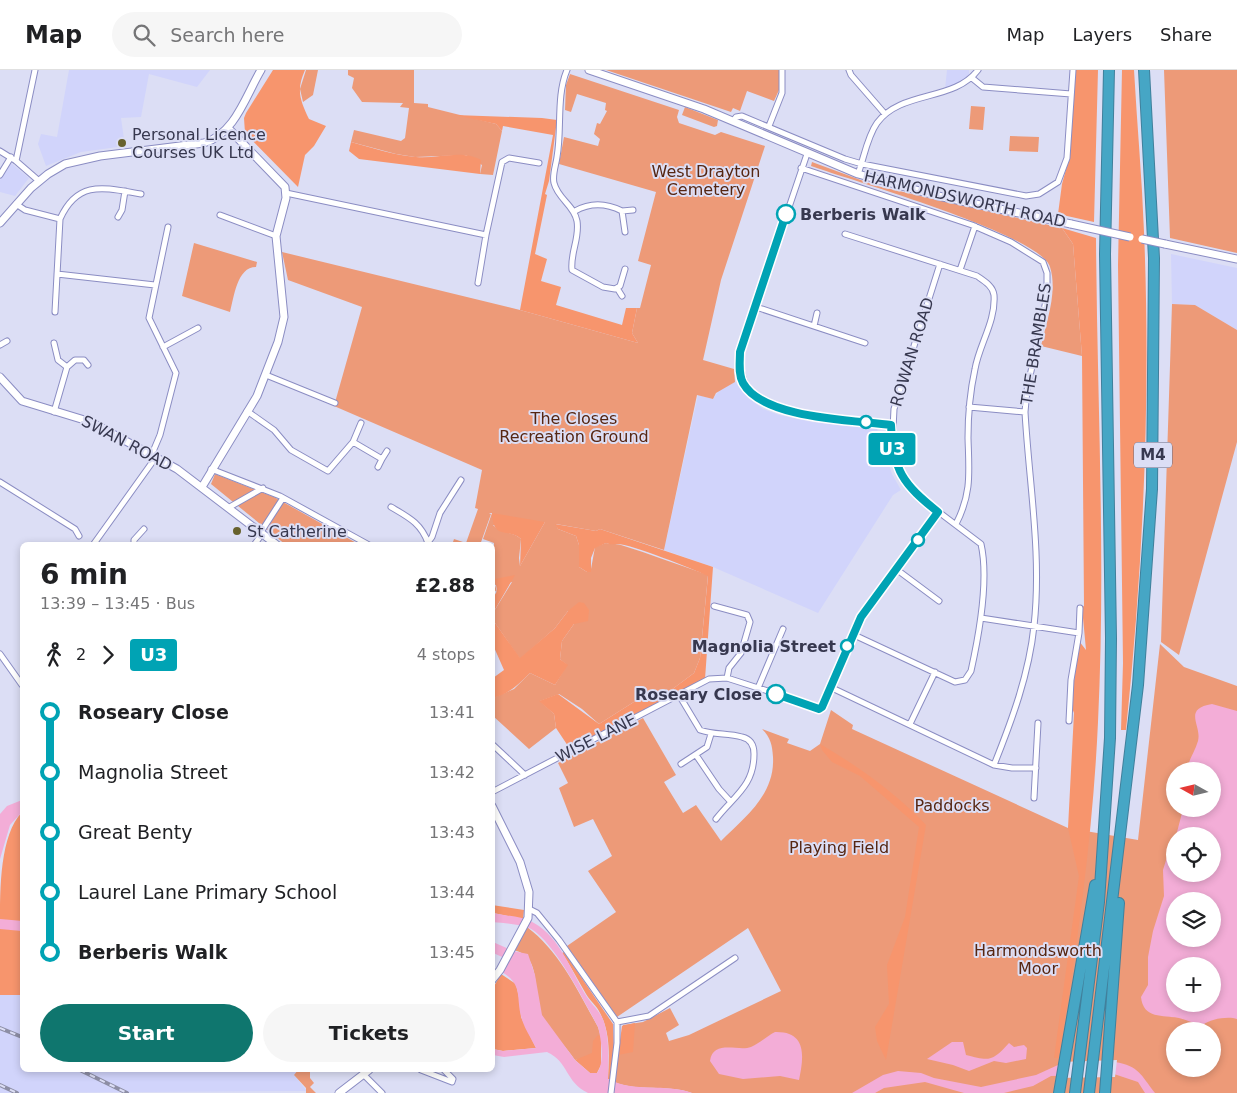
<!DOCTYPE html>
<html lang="en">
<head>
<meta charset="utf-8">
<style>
  body { margin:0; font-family:"DejaVu Sans",sans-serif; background:#f6f6f6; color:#202124; height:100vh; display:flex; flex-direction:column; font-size:19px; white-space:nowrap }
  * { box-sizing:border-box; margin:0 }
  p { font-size:16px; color:#757577 }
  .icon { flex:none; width:28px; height:28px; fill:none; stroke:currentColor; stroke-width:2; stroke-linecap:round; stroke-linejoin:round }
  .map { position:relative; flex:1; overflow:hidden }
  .drawer { position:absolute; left:20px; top:472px; width:475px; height:530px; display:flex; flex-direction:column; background:#fff; border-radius:8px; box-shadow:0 2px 8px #0003 }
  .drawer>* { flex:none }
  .badge { padding:0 10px; border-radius:4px; font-size:18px; line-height:32px }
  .needle { width:32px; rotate:278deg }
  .fabs { position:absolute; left:1166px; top:692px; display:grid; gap:10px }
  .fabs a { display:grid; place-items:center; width:55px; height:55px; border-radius:50%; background:#fff; box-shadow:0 2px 8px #0003; font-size:25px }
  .map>.badge { position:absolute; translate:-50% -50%; box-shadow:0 0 0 2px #fff }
  .legs { display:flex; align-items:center; gap:8px; height:55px; padding:0 20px; font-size:16px }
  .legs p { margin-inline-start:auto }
  .headline { display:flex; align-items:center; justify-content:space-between; height:85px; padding:0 20px }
  h1 { font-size:28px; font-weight:600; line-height:38px }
  .action { display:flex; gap:10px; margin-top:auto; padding:10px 20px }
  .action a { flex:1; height:58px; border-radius:30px; background:#0f766e; color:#fff; font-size:20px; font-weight:600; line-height:58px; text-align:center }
  .action a+a { background:#f6f6f6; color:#202124 }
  ul { padding:0 20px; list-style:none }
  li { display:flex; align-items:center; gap:18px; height:60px; font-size:19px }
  li i { display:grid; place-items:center; width:8px; height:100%; margin:0 6px; background:currentColor }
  li i::after { content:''; width:12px; height:12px; margin:-6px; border:4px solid; border-radius:50%; background:#fff }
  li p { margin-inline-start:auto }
  li:first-child i { background:linear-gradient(#0000 50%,currentColor 0) }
  li:last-child i { background:linear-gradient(currentColor 50%,#0000 0) }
  header { display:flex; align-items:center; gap:30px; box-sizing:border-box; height:70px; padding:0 25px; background:#fff; border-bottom:1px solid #e0e0e0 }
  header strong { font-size:24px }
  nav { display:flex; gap:28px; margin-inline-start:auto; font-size:18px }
  .search { width:350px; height:45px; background:#f6f6f6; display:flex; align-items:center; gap:12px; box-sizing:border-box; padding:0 18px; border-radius:28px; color:#757577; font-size:19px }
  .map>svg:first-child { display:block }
</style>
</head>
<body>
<header>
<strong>Map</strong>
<div class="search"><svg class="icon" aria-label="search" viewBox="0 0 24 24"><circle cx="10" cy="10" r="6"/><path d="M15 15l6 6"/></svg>Search here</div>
<nav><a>Map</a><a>Layers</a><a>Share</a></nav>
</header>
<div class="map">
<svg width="1237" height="1023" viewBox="0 0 1237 1023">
  <rect width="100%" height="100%" fill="#dcdef5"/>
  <path fill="#d1d4fb" d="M69,0H210L197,17L149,4L141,47L121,48L125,76L81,82L46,96L38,74L41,64L57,67Z
    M947,0H969V8L945,19Z
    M11,93L29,108L15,126L0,122V110Z
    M1171,184L1237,198V260L1195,235L1172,234Z
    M735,312L749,328L763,339L779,345L812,352L877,359L892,404L901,420L893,425L818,543L713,497L664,480L698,325L713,329L720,319Z
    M0,925H22V1000H298L294,1005L307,1021L0,1023Z"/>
  <path fill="#ed9a78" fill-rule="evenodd" d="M306,0H318L313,25L303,32L300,19Z
    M348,0H414V33L428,34V37L496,54L502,61L493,105L480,104L482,95L466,85L415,87L396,84L351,72L354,60L401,71L405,68L409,38L400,37L403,33L362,32L352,18L354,8L348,5Z
    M606,0H779V20L774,31L747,21L740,41L733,38L731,42Z
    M1164,0H1237V183L1170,168Z
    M570,4L679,40L677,47L679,53L715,65L721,62L765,76L721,210L703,290L734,299L735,312L716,323L713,329L697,325L664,480L600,459L596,461L556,454L558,459L576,466L579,475V497L587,502L591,499L595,477L606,473C612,475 615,473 621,475C650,484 679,495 708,505L700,588L694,603L659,629L637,630L599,654L582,639L559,624L540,631L554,644L556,658L529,679L493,646V628L514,619L530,603L555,615L567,595L560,589L562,571L574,554L568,541L555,558L520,589L493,550V543L512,512L495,515L497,522L493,519L494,473L483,469L492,443H489L491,444L480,475H452L454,469L466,473L478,439L475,438L482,400L334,336L362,237L288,210L282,182L520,240L638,273L632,263L637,238H640L651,195L638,191L656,122L559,94L564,67L598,76L600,69L594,64L597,53L600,54L607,41L605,40L606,33L577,24L571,42L565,40L566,15ZM545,452L520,496L519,488L521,469C513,461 501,464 493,455Z
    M971,36L985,37L983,60L969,59Z
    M685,37L718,50L717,56L714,57L682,45Z
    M1010,66L1039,67L1038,82L1009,81Z
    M812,92L877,116L1062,158L1073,174L1082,286L1041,276C1046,253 1058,222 1050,197C1041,165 850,110 811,96Z
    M194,173L257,192L256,197C237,197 234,227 230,242L182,226Z
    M1172,234L1195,235L1237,260V372L1179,585L1161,572Z
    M215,404L274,427L360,475H286L211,414Z
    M1160,574L1184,597L1237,616V1023H692C667,1014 639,1022 614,1012L623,955L643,952L670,938L679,955L666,963L669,971L689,965L781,921L748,858L617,947L567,876L616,842L588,801L612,786L593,749L574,757L559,718L568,713L558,693L643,648L676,705L664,712L683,743L696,735L721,771C745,747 775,725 773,687C772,675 771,668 762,659L789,669L787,673L810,681L820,674L831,640L853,655L852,659L1068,758L1138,770ZM1175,701H1212V739H1175ZM1175,766H1212V804H1175ZM1175,831H1212V869H1175ZM1175,896H1212V934H1175ZM1175,961H1212V999H1175Z
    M527,857C560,882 578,921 598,957L601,967L600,984L575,990C565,975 550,961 542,946C531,924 544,886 513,880Z
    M298,1000H310V1008L314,1013L310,1017L316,1023H306V1018L294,1005Z"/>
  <path fill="#f7956d" d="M273,0H305C296,20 300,30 309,49L326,56L314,76L305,85L298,117L245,63L244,48L246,43Z
    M1074,0H1098L1094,152L1058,144L1062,114L1068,92Z
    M1122,0H1134C1137,54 1142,108 1144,162C1151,328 1143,496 1126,660H1121L1123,593L1118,195Z
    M455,45L542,48L557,50L549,111L545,124L547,125L535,184L547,189L541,211L561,217L556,235L622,255L626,238H637L632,263L638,273L520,240L553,65L503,56L502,61L496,54Z
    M351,72C372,78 394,85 416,87C438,89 461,79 481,90L480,104L359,89L349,81Z
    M1062,158L1096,168C1097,329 1106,491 1098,652C1093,764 1077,877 1059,988H1054L1079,806L1068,758L1074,643L1071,635L1079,571L1086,580L1082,537L1084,536L1082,286L1073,174Z
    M492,443L545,452L520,496L521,469C508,457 493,471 492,443Z
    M555,454L596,461L600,459L713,497L705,609L570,679L556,658L554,644L539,631L558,624L599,654L637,630L659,629L694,603L700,588L708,506C693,499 631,474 617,474C612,474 611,475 606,473L595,478L591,488V502H587L579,497V475L576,466L558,459Z
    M515,505L493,543L492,530L497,521L495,509Z
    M579,532L584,533L589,540L588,551L574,554L562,571L560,589L568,595L555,615L530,603C518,615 509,624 493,628V608L504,600L493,575V550L520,588L555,558L568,541Z
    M820,674C858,696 896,723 926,755L886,990L877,971L875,957L889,934L887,895L905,847L919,757L860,706L832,692L822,680Z
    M22,742V854L0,853C0,818 0,765 22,742Z
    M492,835L524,840L523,849L493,843Z
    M0,856L22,858V925H0Z
    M564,882L613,954L614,982L611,1010L608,1009C609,987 611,964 600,943C597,936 590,931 586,924C578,910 571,897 562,883Z
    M501,904L516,914L520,932L521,947L536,978L503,981L493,979V918Z
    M635,953L633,982L618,985L622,956Z
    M598,965L601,967V995L597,1003H590L575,990L592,983L593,971Z"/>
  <path fill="#f3add7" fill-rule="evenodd" d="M1212,634L1237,641V949C1228,946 1210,949 1203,955C1195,954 1187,950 1179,948C1163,945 1143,949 1141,927L1148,915V887L1153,861L1164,826L1163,800L1173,768L1175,767V804H1212V766H1176L1183,739H1212V701H1187C1188,690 1195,682 1198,671C1202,655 1182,639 1212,634ZM1175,831H1212V869H1175ZM1175,896H1212V934H1175Z
    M22,730V742L10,755L0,789V744L7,736Z
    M493,843C505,846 523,846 534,853C561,868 571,902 587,927C593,936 600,941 604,952C610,971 608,990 608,1009C635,1023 665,1013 692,1023H588C565,1012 569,992 547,982L504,987L493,985L492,979L503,981L536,978C531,968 523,956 521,946C516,926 523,915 502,902L513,881L528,884L535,905L542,945L575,990L590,1003H597C605,993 601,968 598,957C585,933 552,866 527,857C517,854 503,853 493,852Z
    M775,962C807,961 804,987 799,1010L780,1006L743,1009L719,1004L710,991C713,969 739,982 751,977C760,973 767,966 775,962Z
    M952,972H963L966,985C989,991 992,992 1009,973L1014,977L1024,975L1027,978L1026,989L1006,993L994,991L969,1001L953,995L927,989Z
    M1115,992C1139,996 1141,1005 1155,1023H1145L1138,1012L1114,1004L1051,1006L1033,1016L1004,1023H964L925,1012L884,1018L875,1023H852L883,1005L898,1001L921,1003L934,1008L981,1017L1036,1005L1058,995Z"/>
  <path fill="#dcdef5" d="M1117,990L1115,1007L1057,1008L1060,992Z"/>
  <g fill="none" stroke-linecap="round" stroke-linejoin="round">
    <path stroke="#f3add7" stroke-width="10" d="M0,854L22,856
      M492,877L512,886L514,891"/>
    <defs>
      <path id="minor" d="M567,0C556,26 562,59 557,87C556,95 552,105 554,113C558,129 574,135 577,151C580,168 570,183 572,200L603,217L615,219L620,216L625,199
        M849,0L851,5L885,44
        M972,8L983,17L1071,24
        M733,51L736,47L742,46L845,89L862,94L1026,126L1039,124L1058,112L1067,88L1073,0
        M769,56L782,23V0
        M0,81L16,91L39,111
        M807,84L740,282C740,324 754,331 792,343L891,355
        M16,91L35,0
        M801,98L972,155L1011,172L1043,192L1047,203V226L1027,320L1025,342C1029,413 1042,485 1034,556C1029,604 1012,650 994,695
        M858,104C864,88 867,67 877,53C901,20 954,32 978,0
        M0,105L11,87
        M286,123L486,165L478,213
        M16,134L25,140L60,149
        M575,141C591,132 606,133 622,141L625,162
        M622,141L633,140
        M220,145L276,166
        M118,147L122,140L125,121
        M845,164L977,206C984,211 993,216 994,225C996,251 979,275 975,299C970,322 968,345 968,368C969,402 972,423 956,454
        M486,165L502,92L509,88L539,93
        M960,200L975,156
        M57,204L155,215
        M617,218L622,226
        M756,237L865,273
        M55,242L60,149C78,109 105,118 141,124
        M814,256L817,243
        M0,275L7,271
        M163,277L198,258
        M67,297L75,290H84L88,295
        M266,305L335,333
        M969,337L1025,342
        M247,341L274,360L291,380L328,401L353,372L382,389L378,397
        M54,342L67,297L58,290L54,273
        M353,372L361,353
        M152,384L160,365L176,303L149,248L168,157
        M382,389L387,381
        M211,399L280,426L369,475
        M0,412L75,459L79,466
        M391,437C408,447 421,453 428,473
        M228,438L263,418
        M261,462L283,428
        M93,475L156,387
        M134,475V470L144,459
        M254,475L262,464
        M426,475L432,467L440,443L461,410
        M896,499L939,531
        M714,536L747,545L750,552L741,583L729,598L727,608
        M981,548L1079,563L1080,538
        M852,564L955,612L965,610L971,601C979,565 989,509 981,474L915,424L905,412L892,378L894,339L940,194
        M0,584L22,615
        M830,617L994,695L1012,698H1036
        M758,618L783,559
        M679,625L700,660C714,665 728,663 742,667C751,669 754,676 754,684C754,716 734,726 716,749
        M1069,651L1071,610L1079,563
        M910,654L935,602
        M492,674L525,705
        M696,685L719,719L730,731
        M681,694L707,677L711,664
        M492,722L709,609L727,608L821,638L861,547L938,442
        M1034,728L1038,653
        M529,839L537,843L559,870L617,952V973L611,1023
        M617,952L649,946L735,888
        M421,1000L452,1012L453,1009L444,1000
        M363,1004L382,1023"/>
      <path id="tertiary" d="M589,0L704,39L858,104L938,126L1071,154
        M0,153L31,118L48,104L65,94L100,86L204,73C235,64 246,25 261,0
        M1165,174L1237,189
        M0,307L22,331L91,352L177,399L277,475
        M202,417L257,326L278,272L284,247L276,166L286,128L285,117L228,58
        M492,736L520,792L529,822L528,848L500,900L492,910
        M339,1023L369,1000"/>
      <path id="motorway" d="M1059,1023L1095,815
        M1075,1023L1099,832L1110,668L1111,568L1105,184L1109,0
        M1089,1023L1138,615L1152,419L1154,188L1144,0
        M1105,1023L1119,833"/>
    </defs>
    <use href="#minor" stroke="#8b8dc3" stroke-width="7"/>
    <use href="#tertiary" stroke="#8b8dc3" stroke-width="9"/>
    <use href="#motorway" stroke="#41809c" stroke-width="12"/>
    <use href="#minor" stroke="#fff" stroke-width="5"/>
    <use href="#tertiary" stroke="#fff" stroke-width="7"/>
    <use href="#motorway" stroke="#46a6c5" stroke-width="10"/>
    <defs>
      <path id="rail" d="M0,958L22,967
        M80,1000L127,1023
        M0,1015L17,1023"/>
    </defs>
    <use href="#rail" stroke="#8d8ea5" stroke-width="4"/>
    <use href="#rail" stroke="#dcdef5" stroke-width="2" stroke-dasharray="5.5" stroke-linecap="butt"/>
    <defs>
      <path id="tertiary-bridge" d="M1071,154L1130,167
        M1142,169L1165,174"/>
    </defs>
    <use href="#tertiary-bridge" stroke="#8b8dc3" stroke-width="9" stroke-linecap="butt"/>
    <use href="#tertiary-bridge" stroke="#fff" stroke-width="7"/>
  </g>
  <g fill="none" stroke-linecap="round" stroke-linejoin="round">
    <defs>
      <path id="line-1" d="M776,624L819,639L822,637L861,547L938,442C903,414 893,401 891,355C853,350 763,349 743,313C738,304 740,292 740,282L786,144"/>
    </defs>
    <use href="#line-1" stroke="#fff" stroke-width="11"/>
    <use href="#line-1" stroke="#00a3b4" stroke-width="8"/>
  </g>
  <g fill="#67612d" stroke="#dcdef5" stroke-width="2">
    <circle cx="122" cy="73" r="5"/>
    <circle cx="237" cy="461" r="5"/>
  </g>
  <g fill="#fff" stroke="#00a3b4" stroke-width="2.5">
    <circle cx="786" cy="144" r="9"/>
    <circle cx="866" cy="352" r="6"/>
    <circle cx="918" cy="470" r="6"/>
    <circle cx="847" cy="576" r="6"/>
    <circle cx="776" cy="624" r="9"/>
  </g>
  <g text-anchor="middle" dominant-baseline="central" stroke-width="4" stroke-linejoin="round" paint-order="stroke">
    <rect fill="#dcdef5" stroke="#686a81" stroke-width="1" x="1134" y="372.5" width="38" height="25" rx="4"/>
    <g font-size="15" font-weight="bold" fill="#37384f">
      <text x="1153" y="385">M4</text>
    </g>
    <g font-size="16" fill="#37384f" stroke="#dcdef5" text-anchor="start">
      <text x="132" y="64">Personal Licence<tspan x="132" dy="18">Courses UK Ltd</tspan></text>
      <text x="247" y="461">St Catherine</text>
    </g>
    <g font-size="16" fill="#562612" stroke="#dcdef5">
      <text x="706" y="101">West Drayton<tspan x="706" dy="18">Cemetery</tspan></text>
      <text x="574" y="348">The Closes<tspan x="574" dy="18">Recreation Ground</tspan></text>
      <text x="952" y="735">Paddocks</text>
      <text x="839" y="777">Playing Field</text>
      <text x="1038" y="880">Harmondsworth<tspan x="1038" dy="18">Moor</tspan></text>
    </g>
    <g font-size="16" fill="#37384f" stroke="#dcdef5">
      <text transform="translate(965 129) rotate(13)">HARMONDSWORTH ROAD</text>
      <text transform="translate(1036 274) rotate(-81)">THE BRAMBLES</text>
      <text transform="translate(912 282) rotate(-73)">ROWAN ROAD</text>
      <text transform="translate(127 373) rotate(28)">SWAN ROAD</text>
      <text transform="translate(596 668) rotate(-27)">WISE LANE</text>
    </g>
    <g font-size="16" font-weight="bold" fill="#37384f" stroke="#dcdef5" text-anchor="end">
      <text x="800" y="144" text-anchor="start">Berberis Walk</text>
      <text x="836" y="576">Magnolia Street</text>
      <text x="762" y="624">Roseary Close</text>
    </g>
  </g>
</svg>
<div class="fabs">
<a><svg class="needle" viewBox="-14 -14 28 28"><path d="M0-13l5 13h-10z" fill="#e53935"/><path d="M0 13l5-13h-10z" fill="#757577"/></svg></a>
<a><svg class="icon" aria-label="locate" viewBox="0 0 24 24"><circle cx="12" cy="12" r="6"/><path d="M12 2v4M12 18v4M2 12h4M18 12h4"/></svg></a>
<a><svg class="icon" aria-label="layers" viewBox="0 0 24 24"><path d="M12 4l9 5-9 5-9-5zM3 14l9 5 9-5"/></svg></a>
<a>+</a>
<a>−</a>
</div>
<b class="badge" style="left:892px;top:379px;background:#00a3b4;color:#fff">U3</b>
<section class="drawer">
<div class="headline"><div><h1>6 min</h1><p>13:39 – 13:45 · Bus</p></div><b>£2.88</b></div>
<div class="legs"><svg class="icon" aria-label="walk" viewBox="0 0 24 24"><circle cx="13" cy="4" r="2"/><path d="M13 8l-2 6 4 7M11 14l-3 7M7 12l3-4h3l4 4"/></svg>2<svg class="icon" aria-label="forward" viewBox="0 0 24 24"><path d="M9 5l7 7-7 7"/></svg><b class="badge" style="background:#00a3b4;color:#fff">U3</b><p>4 stops</p></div>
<ul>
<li><i style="color:#00a3b4"></i><b>Roseary Close</b><p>13:41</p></li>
<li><i style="color:#00a3b4"></i><span>Magnolia Street</span><p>13:42</p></li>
<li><i style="color:#00a3b4"></i><span>Great Benty</span><p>13:43</p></li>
<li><i style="color:#00a3b4"></i><span>Laurel Lane Primary School</span><p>13:44</p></li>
<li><i style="color:#00a3b4"></i><b>Berberis Walk</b><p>13:45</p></li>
</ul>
<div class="action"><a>Start</a><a>Tickets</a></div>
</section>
</div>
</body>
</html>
